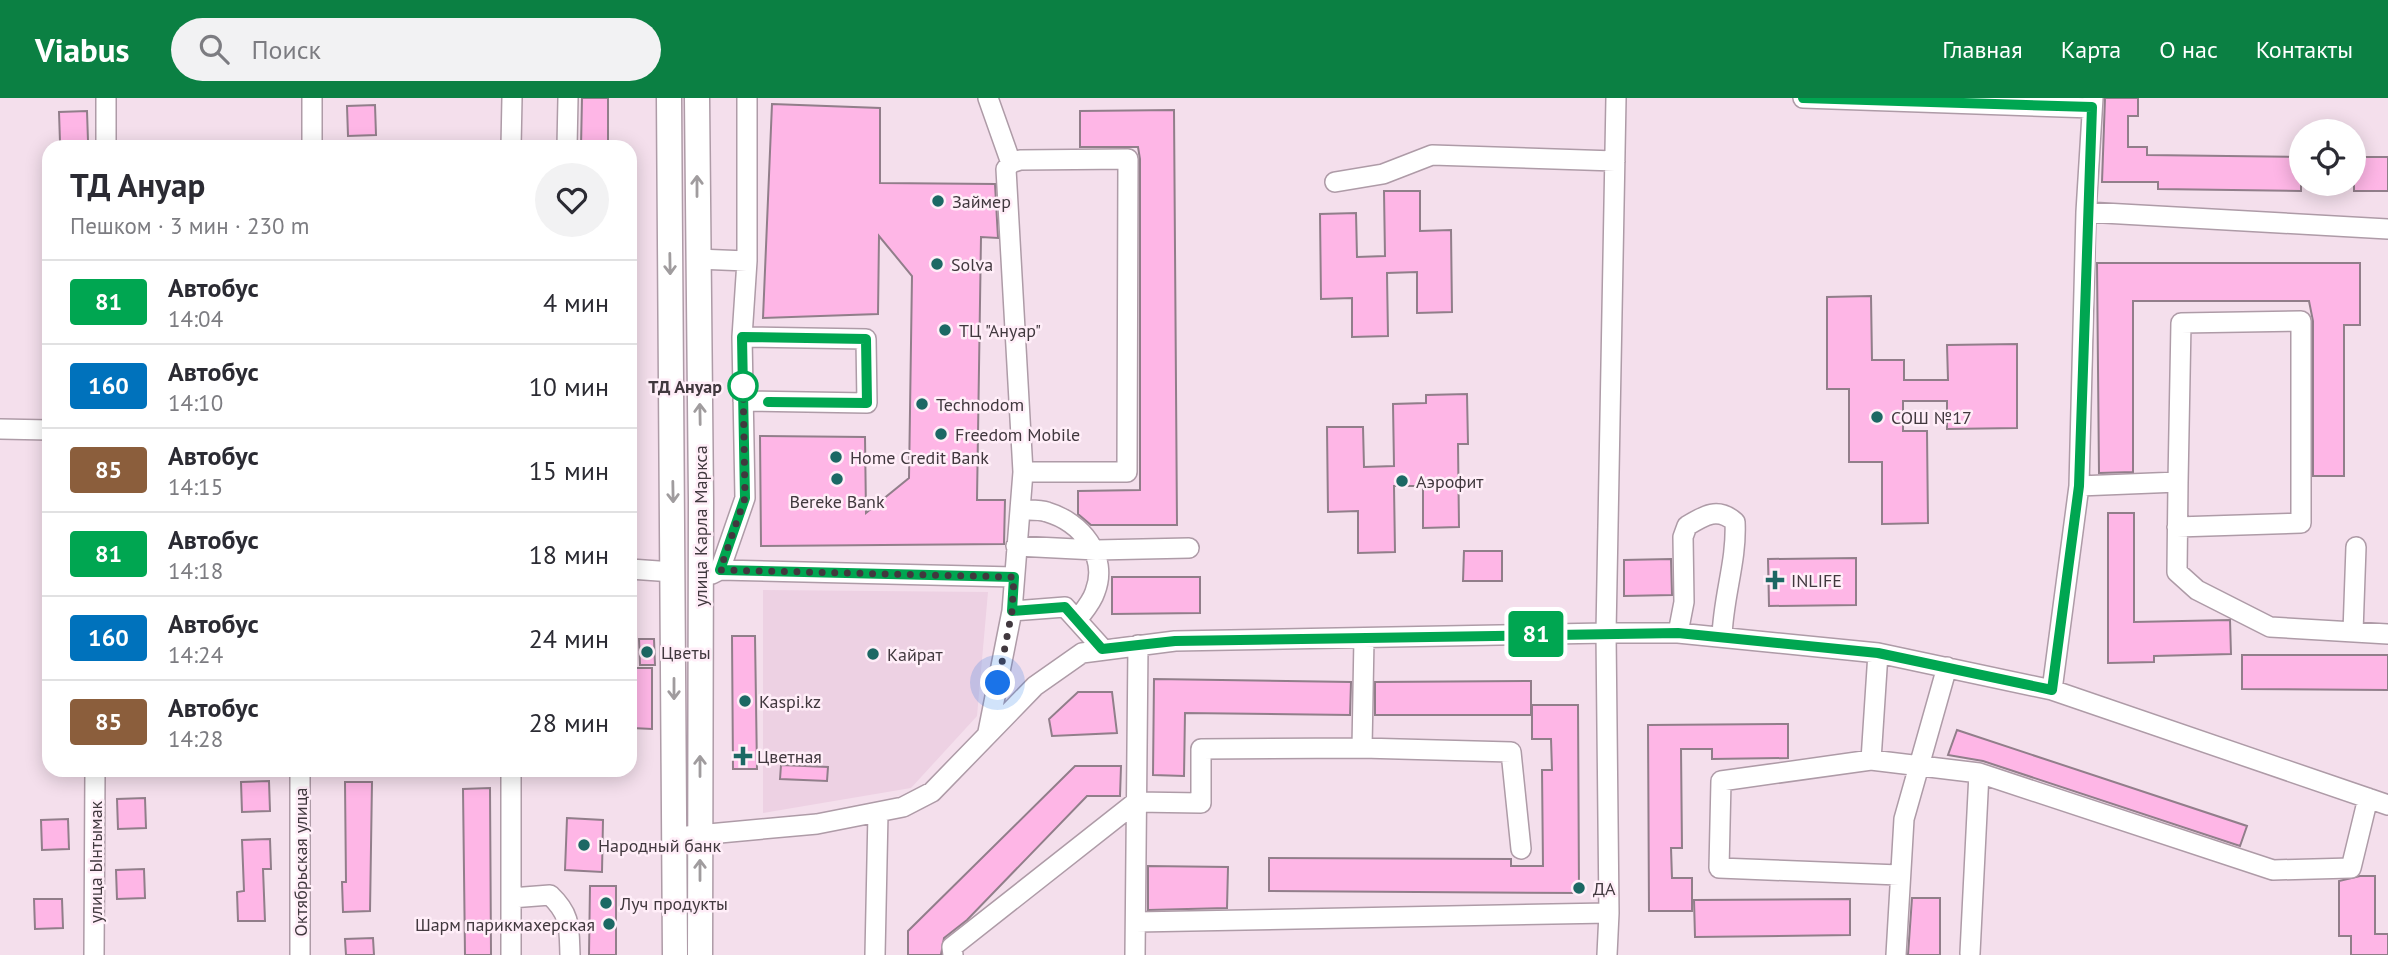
<!DOCTYPE html>
<html lang="ru">
<head>
<meta charset="utf-8">
<style>
  body { margin:0; font-family:"PT Sans",sans-serif; background:#f2f2f3; color:#2b2b33; height:100vh; display:flex; flex-direction:column; font-size:26px; white-space:nowrap }
  * { box-sizing:border-box; margin:0 }
  p { font-size:23px; color:#7c7c81 }
  .icon { flex:none; width:38px; height:38px; fill:none; stroke:currentColor; stroke-width:2; stroke-linecap:round; stroke-linejoin:round }
  .map { position:relative; flex:1; overflow:hidden }
  .details { position:absolute; left:42px; top:42px; width:595px; height:637px; display:flex; flex-direction:column; background:#fff; border-radius:21px; box-shadow:0 4px 18px #0003 }
  .details>* { flex:none }
  .badge { padding:0 14px; border-radius:5px; font-size:24px; line-height:46px }
  .controls { position:absolute; left:2289px; top:21px; display:grid; gap:14px }
  .controls a { display:grid; place-items:center; width:77px; height:77px; border-radius:50%; background:#fff; box-shadow:0 4px 18px #0003; font-size:35px }
  .you { position:absolute; width:35px; height:35px; margin:-18px; border:5px solid #fff; border-radius:50%; background:#1a73e8; box-shadow:0 0 0 10px #1a73e833 }
  .map>.badge { position:absolute; translate:-50% -50%; box-shadow:0 0 0 4px #fff }
  .round { display:grid; place-items:center; flex:none; width:74px; height:74px; border-radius:37px; background:#f2f2f3 }
  .summary { display:flex; align-items:center; justify-content:space-between; height:119px; padding:0 28px }
  h1 { font-size:33px; font-weight:600; line-height:52px }
  ul { padding:0; list-style:none }
  li { display:flex; align-items:center; gap:21px; height:84px; padding:0 28px; border-top:2px solid #e1e1e2 }
  li div { flex:1 }
  li b { display:block; font-size:26px }
  li em { font-style:normal }
  li .badge { min-width:77px; font-weight:700; text-align:center }
  header { display:flex; align-items:center; gap:42px; box-sizing:border-box; height:98px; padding:0 35px; background:#0b8043; color:#fff }
  header strong { font-size:33px }
  nav { display:flex; gap:38px; margin-inline-start:auto; font-size:24px }
  .search { width:490px; height:63px; background:#f2f2f3; display:flex; align-items:center; gap:18px; box-sizing:border-box; padding:0 24px; border-radius:38px; color:#7c7c81; font-size:26px }
  .map>svg:first-child { display:block }
</style>
</head>
<body>
<header>
<strong>Viabus</strong>
<div class="search"><svg class="icon" aria-label="search" viewBox="0 0 24 24"><circle cx="10" cy="10" r="6"/><path d="M15 15l6 6"/></svg>Поиск</div>
<nav><a>Главная</a><a>Карта</a><a>О нас</a><a>Контакты</a></nav>
</header>
<div class="map">
<svg width="2388" height="857" viewBox="0 0 2388 857">
  <rect width="100%" height="100%" fill="#f4dfec"/>
  <path fill="#edd1e3" d="M763,492L988,494L977,618L911,690L763,715Z"/>
  <path fill="#feb6e6" stroke="#917e8a" stroke-width="2" d="M582,0H608V49H581Z
    M2105,0H2138V18H2128V49H2147V57L2301,59V93L2158,91V84H2102Z
    M772,6L880,10V85L995,86L998,140L981,139L977,402H1005L1004,446L761,448L760,338L865,339L866,415L909,380L912,178L879,138L878,216L763,220Z
    M375,7L376,37L348,38L347,8Z
    M1174,12L1177,427H1091L1078,416V393L1140,392V61L1138,49H1080V13Z
    M87,13L88,43L60,44L59,14Z
    M2354,59H2388V93H2354Z
    M1384,93H1420V133L1451,132L1452,214L1417,215V174L1387,175L1388,238L1352,239V200L1321,201L1320,116L1356,115L1357,159L1385,158Z
    M2097,165H2360V227H2344V378H2313V223L2309,203H2133V374L2099,375Z
    M1871,198L1872,262H1904V282H1948L1947,247L2017,246V330L1947,331V303H1903V333H1927L1928,425L1882,426V364H1849V291H1827V199Z
    M1467,296L1468,346H1458L1459,429L1423,430V388H1394L1395,454L1358,455V413L1328,414L1327,329H1363L1364,369L1394,368L1393,306L1426,305V297Z
    M2108,415H2134V524L2230,522L2231,556L2154,558V564L2108,565Z
    M1464,453H1502V483H1463Z
    M1856,460V507L1769,508L1768,461Z
    M1671,461L1672,497L1624,498V462Z
    M1112,479H1200V515L1112,516Z
    M732,538H755L757,671H733Z
    M639,541H654L655,567H640Z
    M2242,557H2388V592L2242,591Z
    M633,570H652V631L632,630Z
    M1154,581L1351,584L1350,617L1185,615L1184,678L1153,677Z
    M1531,583V617H1375V584Z
    M1078,594H1112L1117,635L1052,638L1049,621Z
    M1532,607H1578L1579,795L1269,793V760L1511,761V768H1543L1542,672H1552L1551,641H1532Z
    M1788,626V660L1712,661V651H1681L1682,750H1671L1672,780H1692V813H1649L1648,627Z
    M1957,632L2247,728L2240,748L1983,663L1948,657Z
    M781,667L828,669L827,683L780,681Z
    M1075,668H1121L1120,698H1087L967,822L944,840L941,857H908V833Z
    M269,683L270,713L242,714L241,684Z
    M345,684H372L370,813L343,814L342,784H346Z
    M490,690L491,857H465L463,691Z
    M145,700L146,730L118,731L117,701Z
    M567,720L603,722L602,774L565,772Z
    M68,721L69,751L42,752L41,722Z
    M270,741L271,771H263L265,823H238L237,794L244,793L242,742Z
    M1148,768L1228,769L1227,810L1148,812Z
    M144,771L145,800L117,801L116,772Z
    M2360,778H2375V836H2388V857H2351V838H2339V783Z
    M590,788H616V857H589Z
    M1912,800H1940V857H1908Z
    M34,801H62L63,830L35,831Z
    M1850,801V837L1695,839L1694,802Z
    M373,840L374,857H346L345,841Z"/>
  <g fill="none" stroke-linecap="round" stroke-linejoin="round">
    <defs>
      <path id="minor" d="M312,0V49
        M1803,0L2092,10
        M106,49V0
        M511,49L512,0
        M567,49L568,0
        M1011,65L1020,62L1128,61L1127,374H1023
        M1335,84L1383,76L1432,57L1615,63
        M2086,114L2388,131
        M697,161L747,163L742,239L745,400L720,472
        M747,163V0
        M742,239L866,241L867,305L743,303
        M0,331L49,332
        M2178,384L2177,474L2197,492L2270,529L2388,536
        M2079,388L2086,114L2093,0
        M1020,412C1028,412 1039,411 1047,414C1081,424 1109,458 1095,494C1092,504 1083,514 1077,522
        M1016,448L1096,452L1189,450
        M630,471L673,474
        M712,476L720,472L1014,479
        M1012,513L1065,509L1102,550
        M2353,534L2356,449
        M1678,535L1684,504L1683,439L1687,428C1705,417 1718,409 1735,424C1737,463 1723,499 1722,539
        M1878,555L1871,662L1721,683L1719,770L1899,777
        M2052,592L2079,388L2178,384L2181,225L2301,223V425L2177,429
        M988,634L1012,513L1023,374L1006,71L1011,65L988,0
        M1362,650L1511,654L1521,751
        M1871,662L1979,675L2273,772L2351,770L2368,700
        M511,672V857
        M687,738L817,726L903,709L932,694L1035,588L1082,555L1175,543L1606,535H1678L1878,555L2052,592L2388,707
        M511,800L550,797C571,817 569,829 570,857
        M1136,824L1609,815L1606,535L1616,0
        M1970,855L1979,675
        M94,857L95,672
        M300,857V672
        M875,857L878,715
        M953,857L952,849L1136,704L1201,705V651L1362,650L1364,540
        M1135,857L1138,547
        M1607,857L1609,815
        M1896,857L1904,721L1947,569"/>
      <path id="major" d="M669,0L675,857
        M697,0L701,403L700,857"/>
    </defs>
    <use href="#minor" stroke="#ae9ba7" stroke-width="22"/>
    <use href="#major" stroke="#ae9ba7" stroke-width="27"/>
    <use href="#minor" stroke="#fff" stroke-width="19"/>
    <use href="#major" stroke="#fff" stroke-width="24"/>
  </g>
  <defs><path id="oneway-shaft" d="M-6 0H5M1.5-3L5.5 0L1.5 3" fill="none" stroke-width="1.6" stroke-linecap="round" stroke-linejoin="round" transform="scale(1.75)"/></defs>
  <g stroke="#a09c9e">
    <use href="#oneway-shaft" transform="translate(697 88) rotate(-90)"/>
    <use href="#oneway-shaft" transform="translate(670 166) rotate(89)"/>
    <use href="#oneway-shaft" transform="translate(700 316) rotate(-91)"/>
    <use href="#oneway-shaft" transform="translate(673 394) rotate(89)"/>
    <use href="#oneway-shaft" transform="translate(674 591) rotate(90)"/>
    <use href="#oneway-shaft" transform="translate(700 668) rotate(-90)"/>
    <use href="#oneway-shaft" transform="translate(700 772) rotate(-90)"/>
  </g>
  <g fill="none" stroke-linecap="round" stroke-linejoin="round">
    <defs>
      <path id="line" d="M768,304L867,305L866,241L742,239L745,400L720,472L1014,479L1012,513L1065,509L1102,551L1175,543L1678,535L1878,555L2052,592L2079,388L2092,9L1803,0"/>
    </defs>
    <use href="#line" stroke="#fff" stroke-width="16"/>
    <use href="#line" stroke="#00a651" stroke-width="10"/>
    <path stroke="#41383e" stroke-width="7" stroke-dasharray="0 12.6" d="M743,288V282L745,400L720,472L1014,479L1012,513L998,585"/>
  </g>
  <g fill="#1c6864" stroke="#ffeef8" stroke-width="2.5">
    <circle cx="938" cy="103" r="7"/>
    <circle cx="937" cy="166" r="7"/>
    <circle cx="945" cy="232" r="7"/>
    <circle cx="922" cy="306" r="7"/>
    <circle cx="1877" cy="319" r="7"/>
    <circle cx="941" cy="336" r="7"/>
    <circle cx="836" cy="359" r="7"/>
    <circle cx="837" cy="381" r="7"/>
    <circle cx="1402" cy="383" r="7"/>
    <path d="M1771.5 471.5h7v7h7v7h-7v7h-7v-7h-7v-7h7z"/>
    <circle cx="647" cy="554" r="7"/>
    <circle cx="873" cy="556" r="7"/>
    <circle cx="745" cy="603" r="7"/>
    <path d="M739.5 647.5h7v7h7v7h-7v7h-7v-7h-7v-7h7z"/>
    <circle cx="584" cy="747" r="7"/>
    <circle cx="1579" cy="790" r="7"/>
    <circle cx="606" cy="805" r="7"/>
    <circle cx="609" cy="826" r="7"/>
  </g>
  <circle fill="#fff" stroke="#00a651" stroke-width="3.5" cx="743" cy="288" r="14"/>
  <g text-anchor="middle" dominant-baseline="central" stroke-width="5" stroke-linejoin="round" paint-order="stroke">
    <g font-size="18" fill="#41383e" stroke="#ffeef8" text-anchor="start">
      <text x="952" y="103">Займер</text>
      <text x="951" y="166">Solva</text>
      <text x="959" y="232">ТЦ "Ануар"</text>
      <text x="936" y="306">Technodom</text>
      <text x="1891" y="319">СОШ №17</text>
      <text x="955" y="336">Freedom Mobile</text>
      <text x="850" y="359">Home Credit Bank</text>
      <text x="1416" y="383">Аэрофит</text>
      <text x="837" y="403" text-anchor="middle">Bereke Bank</text>
      <text x="1791" y="482">INLIFE</text>
      <text x="661" y="554">Цветы</text>
      <text x="887" y="556">Кайрат</text>
      <text x="759" y="603">Kaspi.kz</text>
      <text x="757" y="658">Цветная</text>
      <text x="598" y="747">Народный банк</text>
      <text x="1593" y="790">ДА</text>
      <text x="620" y="805">Луч продукты</text>
      <text x="595" y="826" text-anchor="end">Шарм парикмахерская</text>
    </g>
    <g font-size="18" font-weight="bold" fill="#41383e" stroke="#ffeef8" text-anchor="end">
      <text x="722" y="288">ТД Ануар</text>
    </g>
    <g font-size="18" fill="#41383e" stroke="#ffeef8">
      <text transform="translate(700 428) rotate(-90)">улица Карла Маркса</text>
      <text transform="translate(95 764) rotate(-90)">улица Ынтымак</text>
      <text transform="translate(300 764) rotate(-90)">Октябрьская улица</text>
    </g>
  </g>
</svg>
<div class="controls">
<a><svg class="icon" aria-label="locate" viewBox="0 0 24 24"><circle cx="12" cy="12" r="6"/><path d="M12 2v4M12 18v4M2 12h4M18 12h4"/></svg></a>
</div>
<div class="you" style="left:998px;top:585px"></div>
<b class="badge" style="left:1536px;top:536px;background:#00a651;color:#fff">81</b>
<section class="details">
<div class="summary"><div><h1>ТД Ануар</h1><p>Пешком · 3 мин · 230 m</p></div><a class="round"><svg class="icon" aria-label="heart" viewBox="0 0 24 24"><path d="M12 20l-8-8c-3-5 5-10 8-4 3-6 11-1 8 4z"/></svg></a></div>
<ul>
<li><span class="badge" style="background:#00a651;color:#fff">81</span><div><b>Автобус</b><p>14:04</p></div><em>4 мин</em></li>
<li><span class="badge" style="background:#0072bc;color:#fff">160</span><div><b>Автобус</b><p>14:10</p></div><em>10 мин</em></li>
<li><span class="badge" style="background:#8b5e3c;color:#fff">85</span><div><b>Автобус</b><p>14:15</p></div><em>15 мин</em></li>
<li><span class="badge" style="background:#00a651;color:#fff">81</span><div><b>Автобус</b><p>14:18</p></div><em>18 мин</em></li>
<li><span class="badge" style="background:#0072bc;color:#fff">160</span><div><b>Автобус</b><p>14:24</p></div><em>24 мин</em></li>
<li><span class="badge" style="background:#8b5e3c;color:#fff">85</span><div><b>Автобус</b><p>14:28</p></div><em>28 мин</em></li>
</ul>
</section>
</div>
</body>
</html>
